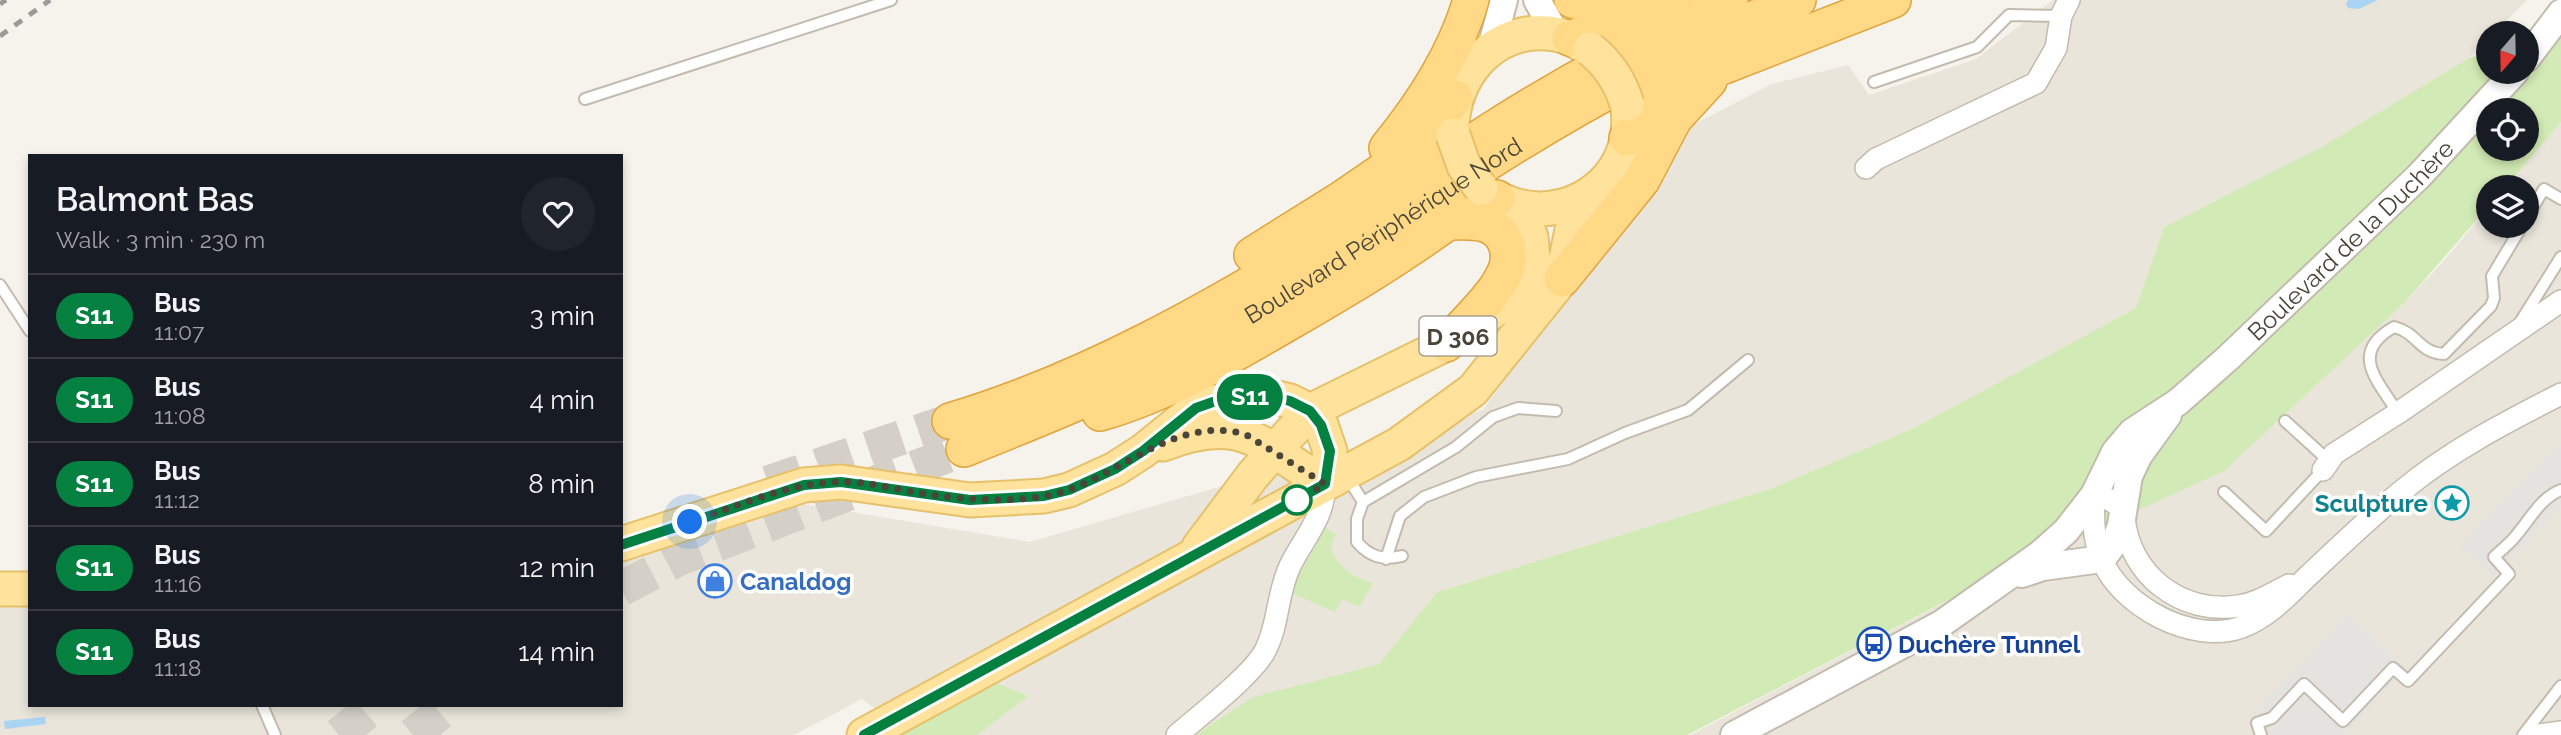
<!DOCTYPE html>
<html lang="en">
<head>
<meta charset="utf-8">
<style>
  body { margin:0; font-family:Raleway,sans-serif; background:#20242c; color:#f1f3f6; height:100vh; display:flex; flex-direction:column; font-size:26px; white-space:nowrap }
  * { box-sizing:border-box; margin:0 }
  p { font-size:23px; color:#9ea1a6 }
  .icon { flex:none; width:38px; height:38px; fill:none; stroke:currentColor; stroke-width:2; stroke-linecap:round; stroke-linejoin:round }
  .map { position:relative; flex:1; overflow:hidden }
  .drawer { position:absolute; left:28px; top:154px; width:595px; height:553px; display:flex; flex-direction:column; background:#171b24; border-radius:0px; box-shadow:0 4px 10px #0003 }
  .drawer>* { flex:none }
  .badge { padding:0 14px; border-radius:23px; font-size:24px; line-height:46px }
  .needle { width:46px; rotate:200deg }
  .buttons { position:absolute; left:2476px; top:21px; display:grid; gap:14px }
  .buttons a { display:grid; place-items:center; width:63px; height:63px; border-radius:50%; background:#171b24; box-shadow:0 4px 10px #0003; font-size:35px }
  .you { position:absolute; width:35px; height:35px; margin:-18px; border:5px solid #fff; border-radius:50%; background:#1a73e8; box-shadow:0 0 0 10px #1a73e833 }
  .map>.badge { position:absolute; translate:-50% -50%; box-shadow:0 0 0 4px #fff }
  .round { display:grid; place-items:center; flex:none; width:74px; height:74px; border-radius:37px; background:#20242c }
  .headline { display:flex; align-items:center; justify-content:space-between; height:119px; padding:0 28px }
  h1 { font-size:33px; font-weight:600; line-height:52px }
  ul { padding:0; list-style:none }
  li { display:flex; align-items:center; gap:21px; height:84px; padding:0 28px; border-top:2px solid #363941 }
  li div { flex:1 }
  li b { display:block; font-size:26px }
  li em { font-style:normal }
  li .badge { min-width:77px; font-weight:700; text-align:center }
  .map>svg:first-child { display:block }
</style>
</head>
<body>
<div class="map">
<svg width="2561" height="735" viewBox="0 0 2561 735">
  <rect width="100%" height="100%" fill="#f6f3ec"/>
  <path fill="#eae5da" d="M2053,0H2527L2494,33H2488V38L2469,58L2323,146L2164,227L2136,308L1914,428L1773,488L1437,592L1379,664L1253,697L1195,735H909L862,699L794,735H0V597H30V705H621V554L803,504L1030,542L1483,410L1687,128L1772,84L1848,65L1869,95L1976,59Z
    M2561,122V735H1690L2004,571L2260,431L2405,302L2442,263L2488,208V226H2527V187H2506Z"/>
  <path fill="#d2eab5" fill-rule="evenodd" d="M2561,29V122L2506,187H2488V207L2405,302L2224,471L2004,571L1687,735H1195L1253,697L1379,664L1437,592L1773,488L1914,428L2136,308L2164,227L2323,146L2469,58L2488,53V72H2527V44ZM2488,110H2527V149H2488Z
    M1326,528L1336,534L1331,545C1335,565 1353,578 1373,583L1359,607L1342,599L1335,612L1291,593L1294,583Z
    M991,681L1028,696L977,735H887Z"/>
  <path fill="#e5e3e0" d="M2559,444L2561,446V506L2493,577L2461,547L2482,521Z
    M2347,614L2406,669L2344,735H2274L2253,714Z"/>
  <path fill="#a9d4f2" d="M2348,0H2378L2359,9L2348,8L2346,4Z
    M45,717L46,724L5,729L4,721Z"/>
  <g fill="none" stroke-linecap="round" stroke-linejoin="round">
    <path stroke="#d4d0c8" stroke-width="35" stroke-dasharray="35 18" stroke-linecap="butt" d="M768,483L950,421
      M621,589L678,559L964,449
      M339,735L375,705
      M413,735L449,705"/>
    <defs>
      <path id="service" d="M1874,82L1977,47L2009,15L2061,16
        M585,99L891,0
        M2527,217L2544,189L2561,199
        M0,285L30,331
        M2519,324L2561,257
        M2398,413C2378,381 2348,353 2394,327C2418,333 2419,353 2444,354L2491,306L2494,298L2492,276L2522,226
        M2285,421L2329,461
        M1346,475L1363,502
        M2224,492L2266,531L2323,470
        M1402,556C1382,561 1369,556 1357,542V519L1363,502L1456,447L1493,417L1518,408L1556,411
        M1386,559L1400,516L1424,497L1476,477L1568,459L1625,433L1688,410L1748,360
        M262,705L275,735
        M2261,735L2257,723L2272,718L2304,684L2343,721L2393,668L2408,681L2509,574L2494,557C2501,550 2508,545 2514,538C2529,521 2540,498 2561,490
        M2523,735L2561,686"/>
      <path id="minor" d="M1866,168L1876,159L2036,83L2056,48L2061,16L2069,0
        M2323,470L2334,454L2398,413L2561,301
        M2123,508L2108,499L2094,495C2093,516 2093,538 2101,558C2120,606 2192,645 2242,627C2270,616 2287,596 2308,576C2339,547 2370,517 2403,490C2450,451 2506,422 2561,394
        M2124,517C2129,575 2181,615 2239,606C2258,603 2272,593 2289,585
        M1177,735C1200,715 1255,673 1266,649C1279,623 1277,593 1290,566C1304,537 1324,519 1325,484
        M2538,735L2561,732"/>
      <g id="tertiary">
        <path d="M1537,0L1556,34"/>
        <path d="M1491,48L1504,0"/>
        <path d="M2527,58L2561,13"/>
        <path d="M2022,574L2043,567L2102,559L2115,542L2121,525L2129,476L2139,455L2168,415"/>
        <path id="s1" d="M1734,735L1941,624L2040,554L2066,531L2094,495L2115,452L2132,432L2178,402L2228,358L2419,176L2515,72"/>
      </g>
      <path id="primary" d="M1452,125C1455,70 1498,25 1555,34C1568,36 1579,43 1590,49
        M1501,200C1565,230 1637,180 1628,110
        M1163,444C1243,413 1260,444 1325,484
        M621,544L804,485L841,482L970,500L1044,496L1069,490L1115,469L1143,451L1196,408L1213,402L1265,395L1290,401L1310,411L1321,425L1330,451L1325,484
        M1199,547L1253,475L1310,411L1446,344L1512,298L1529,276L1533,257L1531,237L1518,207
        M0,589H30
        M864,735L1399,444L1473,390L1562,279L1574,220L1582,200"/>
      <g id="trunk">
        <path d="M1572,0L1594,6L1630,0"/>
        <path d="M1570,38L1618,26L1671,0"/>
        <path d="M1627,138L1651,106L1684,79L1724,66L1893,0"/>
        <path d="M1387,148C1423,104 1455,55 1471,0"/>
        <path d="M1252,255L1343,198L1413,150L1455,98"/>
        <path d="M1562,279L1642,180L1674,119L1709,81"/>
        <path d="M1446,344C1461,328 1494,296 1502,278C1508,268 1510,258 1507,247C1499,219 1472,221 1448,222"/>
        <path d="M1100,413C1166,394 1228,358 1288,323C1347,289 1406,254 1460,213L1478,203L1497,198"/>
        <path d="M950,421C1084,381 1211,310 1330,236C1385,202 1438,164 1493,129C1570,80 1649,38 1730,0"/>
        <path id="s2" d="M964,449C1047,416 1128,383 1206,340C1311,282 1409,212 1511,148C1603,91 1698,41 1798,0"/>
      </g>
    </defs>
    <use href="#service" stroke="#c2bbae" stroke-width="14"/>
    <use href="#minor" stroke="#c2bbae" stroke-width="24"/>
    <use href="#tertiary" stroke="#c2bbae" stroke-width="30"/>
    <use href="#primary" stroke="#e6c16a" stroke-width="37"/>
    <use href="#trunk" stroke="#e0a43c" stroke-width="38"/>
    <use href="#service" stroke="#fff" stroke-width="10"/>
    <use href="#minor" stroke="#fff" stroke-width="21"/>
    <use href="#tertiary" stroke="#fff" stroke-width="26"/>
    <use href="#primary" stroke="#ffe39c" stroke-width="33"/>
    <use href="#trunk" stroke="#ffd985" stroke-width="35"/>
    <path stroke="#9a9a9a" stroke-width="5" stroke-dasharray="9 9" stroke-linecap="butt" d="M0,4L6,0
      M0,36L50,0"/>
    <defs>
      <path id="primary-bridge" d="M1590,49C1609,64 1620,81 1627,104
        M1453,135L1464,166L1481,188"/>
    </defs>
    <use href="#primary-bridge" stroke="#e6c16a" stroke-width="37" stroke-linecap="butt"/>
    <use href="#primary-bridge" stroke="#ffe39c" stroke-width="33"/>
  </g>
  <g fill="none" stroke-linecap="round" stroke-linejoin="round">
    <defs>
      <path id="line" d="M621,545L804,485L841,482L970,500L1044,496L1069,490L1115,469L1143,451L1196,408L1213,402L1265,395L1290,401L1310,411L1321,425L1330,451L1325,484L864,735"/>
    </defs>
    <use href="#line" stroke="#fff" stroke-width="16"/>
    <use href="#line" stroke="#048040" stroke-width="10"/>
    <path stroke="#4b4439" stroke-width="7" stroke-dasharray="0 12.6" d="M690,522C738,506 788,483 839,482C864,481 889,488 913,492C957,499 1002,503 1046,496C1115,483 1170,414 1245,434L1325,484L1295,501L1297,500"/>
  </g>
  <defs>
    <symbol id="sight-ring" viewBox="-11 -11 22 22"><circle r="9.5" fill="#fff" stroke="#0f9aa8" stroke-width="1.5"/><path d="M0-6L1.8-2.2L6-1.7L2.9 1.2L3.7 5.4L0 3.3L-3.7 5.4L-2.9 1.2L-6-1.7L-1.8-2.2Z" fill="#0f9aa8"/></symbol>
    <symbol id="shop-ring" viewBox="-11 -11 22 22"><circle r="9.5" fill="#fff" stroke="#3f7fe0" stroke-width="1.5"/><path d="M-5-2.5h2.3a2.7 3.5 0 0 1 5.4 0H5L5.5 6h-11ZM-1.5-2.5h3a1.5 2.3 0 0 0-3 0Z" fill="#3f7fe0"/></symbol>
    <symbol id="bus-ring" viewBox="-11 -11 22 22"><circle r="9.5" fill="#fff" stroke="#1a4fb4" stroke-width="1.5"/><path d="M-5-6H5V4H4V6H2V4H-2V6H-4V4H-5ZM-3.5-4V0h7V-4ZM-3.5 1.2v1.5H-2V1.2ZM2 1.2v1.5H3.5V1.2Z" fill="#1a4fb4"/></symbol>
  </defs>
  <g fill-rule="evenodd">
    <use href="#sight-ring" x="2433" y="484" width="38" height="38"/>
    <use href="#shop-ring" x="696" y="562" width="38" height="38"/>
    <use href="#bus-ring" x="1855" y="625" width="38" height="38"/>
  </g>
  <circle fill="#fff" stroke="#048040" stroke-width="3.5" cx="1297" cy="500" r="14"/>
  <g text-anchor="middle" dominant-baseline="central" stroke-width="7" stroke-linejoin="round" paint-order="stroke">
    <rect fill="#fff" stroke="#817c74" stroke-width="2" x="1419.5" y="316.5" width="77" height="39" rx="5"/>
    <g font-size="23" font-weight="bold" fill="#4b4439">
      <text x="1458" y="336">D 306</text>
    </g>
    <g font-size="24" fill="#4b4439" stroke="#fff">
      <text stroke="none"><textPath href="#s2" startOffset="474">Boulevard Périphérique Nord</textPath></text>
      <text stroke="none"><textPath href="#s1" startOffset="802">Boulevard de la Duchère</textPath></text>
    </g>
    <g font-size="24" font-weight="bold" fill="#0d838f" stroke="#fff" text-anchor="end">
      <text x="2428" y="503">Sculpture</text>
    </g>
    <g font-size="24" font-weight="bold" fill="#366cbe" stroke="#fff" text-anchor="start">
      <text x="740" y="581">Canaldog</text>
    </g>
    <g font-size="24" font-weight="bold" fill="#164399" stroke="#fff" text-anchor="start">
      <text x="1898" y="644">Duchère Tunnel</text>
    </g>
  </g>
</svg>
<div class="buttons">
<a><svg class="needle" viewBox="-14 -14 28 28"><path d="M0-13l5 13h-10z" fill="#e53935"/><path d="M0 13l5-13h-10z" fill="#9ea1a6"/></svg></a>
<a><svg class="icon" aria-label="locate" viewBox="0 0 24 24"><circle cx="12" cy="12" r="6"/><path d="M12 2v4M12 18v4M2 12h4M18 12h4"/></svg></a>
<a><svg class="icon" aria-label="layers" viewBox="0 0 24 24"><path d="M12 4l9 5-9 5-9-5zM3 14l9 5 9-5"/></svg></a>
</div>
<div class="you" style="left:690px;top:522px"></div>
<b class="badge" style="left:1250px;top:397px;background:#048040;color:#fff">S11</b>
<section class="drawer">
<div class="headline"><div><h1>Balmont Bas</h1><p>Walk · 3 min · 230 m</p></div><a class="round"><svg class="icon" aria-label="heart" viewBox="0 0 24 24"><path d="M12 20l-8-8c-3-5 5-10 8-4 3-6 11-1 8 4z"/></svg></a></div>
<ul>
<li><span class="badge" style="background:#048040;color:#fff">S11</span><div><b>Bus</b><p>11:07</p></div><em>3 min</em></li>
<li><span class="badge" style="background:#048040;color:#fff">S11</span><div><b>Bus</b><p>11:08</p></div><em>4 min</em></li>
<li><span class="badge" style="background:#048040;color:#fff">S11</span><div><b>Bus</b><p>11:12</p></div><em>8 min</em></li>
<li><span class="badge" style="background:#048040;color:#fff">S11</span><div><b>Bus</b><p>11:16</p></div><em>12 min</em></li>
<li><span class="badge" style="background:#048040;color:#fff">S11</span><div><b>Bus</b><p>11:18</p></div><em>14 min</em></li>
</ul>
</section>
</div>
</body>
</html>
